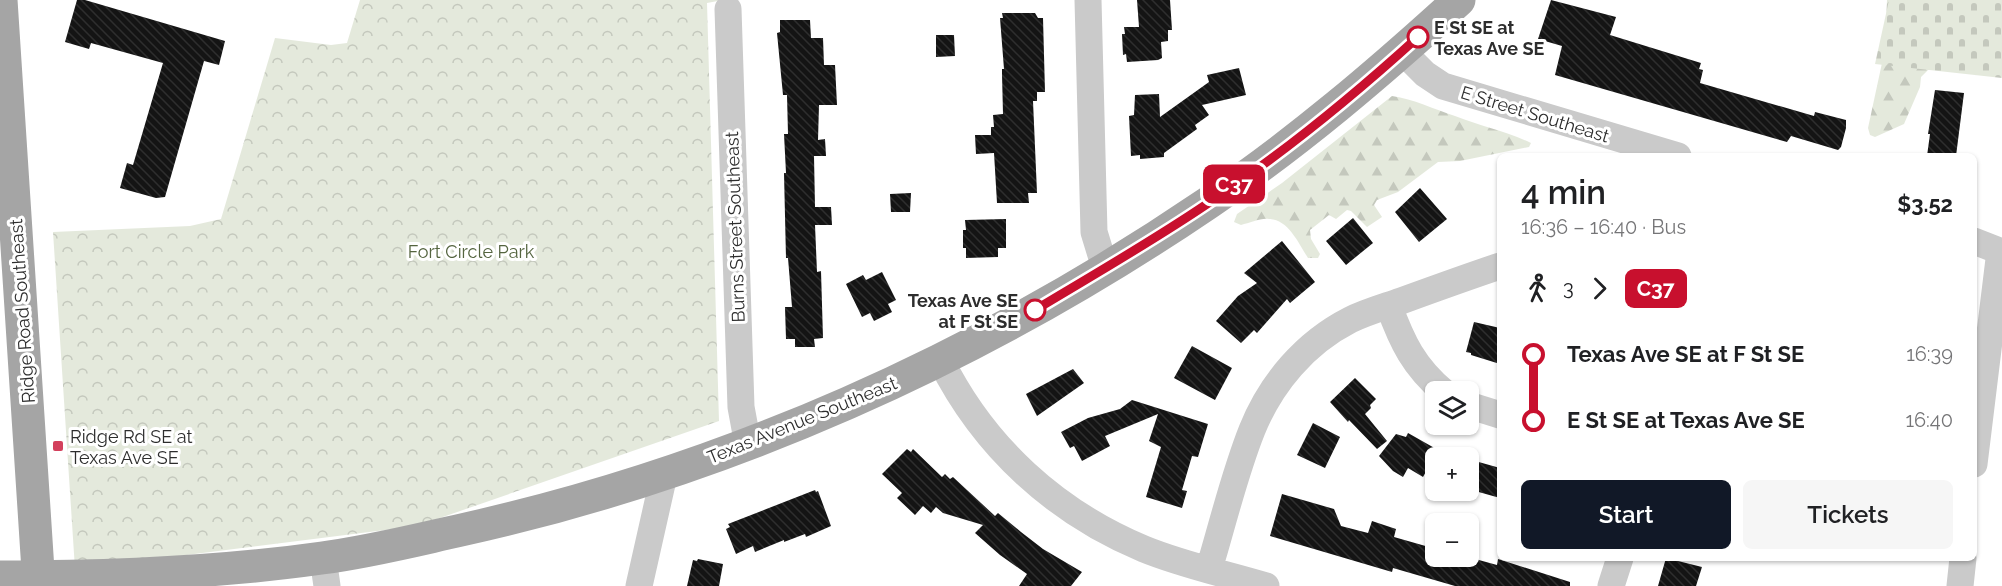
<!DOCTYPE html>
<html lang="en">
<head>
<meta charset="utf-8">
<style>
  body { margin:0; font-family:Raleway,sans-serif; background:#f6f6f6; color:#202124; height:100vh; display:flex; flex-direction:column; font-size:22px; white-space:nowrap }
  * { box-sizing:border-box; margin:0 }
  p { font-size:20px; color:#757577 }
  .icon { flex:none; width:33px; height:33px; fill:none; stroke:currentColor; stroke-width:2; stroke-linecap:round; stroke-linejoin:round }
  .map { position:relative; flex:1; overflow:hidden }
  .panel { position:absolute; left:1497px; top:153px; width:480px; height:408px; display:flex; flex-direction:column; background:#fff; border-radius:9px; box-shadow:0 2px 4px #0004 }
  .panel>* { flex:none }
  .badge { padding:0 12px; border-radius:9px; font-size:21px; line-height:39px }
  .fabs { position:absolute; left:1425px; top:381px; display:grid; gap:12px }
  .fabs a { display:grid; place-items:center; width:54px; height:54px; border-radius:9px; background:#fff; box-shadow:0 2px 4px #0004; font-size:30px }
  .map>.badge { position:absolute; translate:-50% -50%; box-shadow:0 0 0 3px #fff }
  .legs { display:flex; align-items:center; gap:9px; height:66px; padding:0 24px; font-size:20px }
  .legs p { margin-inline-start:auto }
  .overview { display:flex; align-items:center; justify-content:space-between; height:102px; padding:0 24px }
  h1 { font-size:33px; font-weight:600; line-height:45px }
  .action { display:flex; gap:12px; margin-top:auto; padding:12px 24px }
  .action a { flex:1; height:69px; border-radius:9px; background:#111827; color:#fff; font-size:24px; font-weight:600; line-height:69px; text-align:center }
  .action a+a { background:#f6f6f6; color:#202124 }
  ul { padding:0 24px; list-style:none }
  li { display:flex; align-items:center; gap:21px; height:66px; font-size:22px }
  li i { display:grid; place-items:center; width:9px; height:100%; margin:0 8px; background:currentColor }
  li i::after { content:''; width:15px; height:15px; margin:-8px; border:4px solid; border-radius:50%; background:#fff }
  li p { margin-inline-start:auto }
  li:first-child i { background:linear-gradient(#0000 50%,currentColor 0) }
  li:last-child i { background:linear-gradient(currentColor 50%,#0000 0) }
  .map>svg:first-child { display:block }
</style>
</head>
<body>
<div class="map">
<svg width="2002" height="586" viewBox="0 0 2002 586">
  <defs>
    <pattern id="forest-firs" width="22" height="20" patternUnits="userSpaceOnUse" patternTransform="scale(1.5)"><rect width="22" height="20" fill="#e4e9dc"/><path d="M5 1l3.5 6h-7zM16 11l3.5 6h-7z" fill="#c4c8bd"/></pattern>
    <pattern id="cemetery-stones" width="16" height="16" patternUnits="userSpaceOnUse" patternTransform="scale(1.5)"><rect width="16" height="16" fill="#e4e9dc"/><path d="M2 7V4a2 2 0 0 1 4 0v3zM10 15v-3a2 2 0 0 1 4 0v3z" fill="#c4c8bd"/></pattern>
    <pattern id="park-crowns" width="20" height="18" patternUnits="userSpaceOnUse" patternTransform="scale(1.5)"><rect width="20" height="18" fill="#e4e9dc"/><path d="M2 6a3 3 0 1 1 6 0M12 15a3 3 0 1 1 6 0" fill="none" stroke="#c4c8bd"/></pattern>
    <pattern id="building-back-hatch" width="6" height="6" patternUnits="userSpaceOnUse" patternTransform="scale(1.5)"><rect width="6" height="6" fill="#141414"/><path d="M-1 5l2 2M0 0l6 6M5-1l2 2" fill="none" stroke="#2e2e2e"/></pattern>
  </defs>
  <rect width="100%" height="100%" fill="#fff"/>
  <path fill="url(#forest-firs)" d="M1887,0H2002L1941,68L1928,70L1921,77L1920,87L1904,124L1875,137L1870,135L1868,128L1885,49Z
    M1392,96C1414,99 1433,109 1455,116C1480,126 1506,131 1531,143L1529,147L1460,161L1438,162L1398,192L1377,200L1374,205L1382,217L1367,227L1351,211L1347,210L1336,219L1329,215L1310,230L1311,239L1320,254L1318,258H1308C1299,244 1288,219 1269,219C1260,218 1250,223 1241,225L1234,222L1237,214L1282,183Z"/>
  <path fill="url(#cemetery-stones)" d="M1889,0H2002V78L1875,64Z"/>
  <path fill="url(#park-crowns)" d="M360,0H723L707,3L719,421L417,526L75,569L53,232L190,226L221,219L275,38L331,45L347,43Z"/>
  <path fill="url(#building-back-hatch)" d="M77,0H85L225,41L219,65L204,61L165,197L156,198L120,188L127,163L133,165L163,63L91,43L89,49L65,42Z
    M1137,0H1170L1172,30H1168V41L1161,42L1162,58L1158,60L1127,62L1126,54L1123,55L1122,34H1125L1124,27H1139Z
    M1551,0L1616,17L1610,35L1701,63L1699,69L1703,70L1700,83L1814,116L1815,112L1846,120V128L1841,147L1838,150L1791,136L1787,142L1555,75L1562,46L1538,39Z
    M1002,13H1035L1038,18H1043L1045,92H1037V101H1033L1037,193H1028L1029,203H997L994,153L976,154L975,135H991V127H994L993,115L1003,114L1002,74V69H1004L1000,18H1003Z
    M780,20H810L811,38H823L824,65H835L837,105H819L818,140L825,139L826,156H814L815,207H831L832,225H815L817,272L821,271L823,338L814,339L815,347H795V339H786L785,307H792L788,258H786L784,173H786L784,134H788L787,95H783L777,33L780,32Z
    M936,35H954L955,56L936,57Z
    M1239,68L1246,95L1202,105L1209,115L1195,125L1197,129L1164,153V157L1140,159V155L1131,156L1129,116L1134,115L1135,95L1159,94L1160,117L1209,82L1207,75Z
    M1935,90L1964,93L1956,156H1927L1930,134H1928Z
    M1420,188L1447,219L1419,242L1395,212Z
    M911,193L910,212H891L890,194Z
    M1353,218L1373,243L1346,265L1326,241Z
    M1006,219V248H998V257L966,258V248H963V230H966L965,220Z
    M1282,241L1315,282L1290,303L1287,299L1257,333L1254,330L1241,343L1216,321L1238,296L1257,283L1244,273Z
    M882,272L896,300L888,304L892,312L874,321L870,313L862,317L846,284L863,275L866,280Z
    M1474,322L1500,328V364L1471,355V353L1466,352Z
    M1192,346L1232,368L1215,400L1174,378Z
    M1073,369L1084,383L1037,416L1026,394Z
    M1355,378L1376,399L1370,405L1371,408L1365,414L1387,441L1377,449L1349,420L1348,422L1330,402Z
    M1132,400L1208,424L1198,457L1192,456L1182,490L1187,491L1182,508L1146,497L1161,447L1149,441L1158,414L1105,436L1110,446L1082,461L1074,446L1070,448L1061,432L1088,418L1120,409Z
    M1313,423L1340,437L1325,468L1297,455Z
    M1408,433L1438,450L1423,477L1408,468L1403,477L1393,471L1379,456L1396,434L1406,437Z
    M907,449L911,452L913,449L942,477L945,474L950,479L953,477L995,516L998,513L1021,532L1043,549L1082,572L1071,586H1019L1027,574L1000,555L975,533L983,525L943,513L936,507L931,513L923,506L915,515L897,498L902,493L882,474Z
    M1468,459L1500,468V498L1468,489Z
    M815,490L816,492L818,491L831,526L806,537L805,534L784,542V540L755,552L753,546L736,554L726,529L730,527L728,524Z
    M1282,494L1334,509L1341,526L1368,533L1372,521L1396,529L1394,537L1436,549V556H1460L1468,559V557L1497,565L1498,559L1570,582V586H1455L1393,568L1392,572L1270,536Z
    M1666,558L1702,567L1696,586H1658Z
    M698,559L723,564L719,586H687L693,560L697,561Z"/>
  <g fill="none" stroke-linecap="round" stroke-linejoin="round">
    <path stroke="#cacaca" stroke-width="27" d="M1088,0L1094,232L1105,268
      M728,9L741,407L748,445
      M1403,52L1425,74L1443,86L1678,156
      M1974,241L2002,252
      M1389,306C1402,342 1414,367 1444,392
      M941,361C984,447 1055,512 1144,549C1183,565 1226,574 1266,586
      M1468,405L1500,415
      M1974,464L2000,251
      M323,558L327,586
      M1209,569C1223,523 1234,475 1252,430C1271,383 1305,343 1350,320C1366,312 1384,307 1401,301C1434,289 1467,277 1500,266
      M639,586L664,475
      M1611,586L1620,558
      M1960,586L1963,558"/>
    <path stroke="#a5a5a5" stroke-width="33" d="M1,0L39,586
      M0,577C108,577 216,573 322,558C368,552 412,541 457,531C726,472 980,358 1208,203C1297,143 1379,73 1459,0"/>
  </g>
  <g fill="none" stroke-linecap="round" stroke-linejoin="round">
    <defs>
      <path id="line-1" d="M1035,310C1093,275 1151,242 1207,204C1281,155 1352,97 1418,37"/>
    </defs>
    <use href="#line-1" stroke="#fff" stroke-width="14"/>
    <use href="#line-1" stroke="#c8102e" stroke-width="9"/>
  </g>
  <g fill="#fff" stroke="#c8102e" stroke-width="3">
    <circle cx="1418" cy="37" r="10"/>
    <circle cx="1035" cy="310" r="10"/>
  </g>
  <rect fill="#d3405c" stroke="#fff" stroke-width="2" x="52" y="440" width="12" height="12" rx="3"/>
  <g text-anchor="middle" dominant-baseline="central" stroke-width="6" stroke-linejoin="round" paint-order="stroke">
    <g font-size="18" font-weight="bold" fill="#2d2d2d" stroke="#fff" text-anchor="start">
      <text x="1434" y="27">E St SE at<tspan x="1434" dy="21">Texas Ave SE</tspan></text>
      <text x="1018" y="300" text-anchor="end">Texas Ave SE<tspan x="1018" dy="21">at F St SE</tspan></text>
    </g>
    <g font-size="18" fill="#2d2d2d" stroke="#fff">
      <text transform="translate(1535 114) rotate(17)">E Street Southeast</text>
      <text transform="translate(735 227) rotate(-92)">Burns Street Southeast</text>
      <text transform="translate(22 311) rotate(-94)">Ridge Road Southeast</text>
      <text transform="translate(802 420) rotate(-22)">Texas Avenue Southeast</text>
    </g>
    <g font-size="18" fill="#54643f" stroke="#fff">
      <text x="471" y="251">Fort Circle Park</text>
    </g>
    <g font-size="18" fill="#2d2d2d" stroke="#fff" text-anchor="start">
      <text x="70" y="436">Ridge Rd SE at<tspan x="70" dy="21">Texas Ave SE</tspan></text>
    </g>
  </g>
</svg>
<div class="fabs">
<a><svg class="icon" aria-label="layers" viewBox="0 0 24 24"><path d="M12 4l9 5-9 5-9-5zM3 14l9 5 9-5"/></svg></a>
<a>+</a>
<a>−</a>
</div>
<b class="badge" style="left:1234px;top:184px;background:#c8102e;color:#fff">C37</b>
<section class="panel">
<div class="overview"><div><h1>4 min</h1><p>16:36 – 16:40 · Bus</p></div><b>$3.52</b></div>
<div class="legs"><svg class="icon" aria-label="walk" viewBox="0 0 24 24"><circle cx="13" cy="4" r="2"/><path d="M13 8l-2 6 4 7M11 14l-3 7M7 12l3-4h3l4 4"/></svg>3<svg class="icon" aria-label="forward" viewBox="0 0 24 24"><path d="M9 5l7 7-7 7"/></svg><b class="badge" style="background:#c8102e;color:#fff">C37</b></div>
<ul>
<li><i style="color:#c8102e"></i><b>Texas Ave SE at F St SE</b><p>16:39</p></li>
<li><i style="color:#c8102e"></i><b>E St SE at Texas Ave SE</b><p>16:40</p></li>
</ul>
<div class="action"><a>Start</a><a>Tickets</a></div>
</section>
</div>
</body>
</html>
